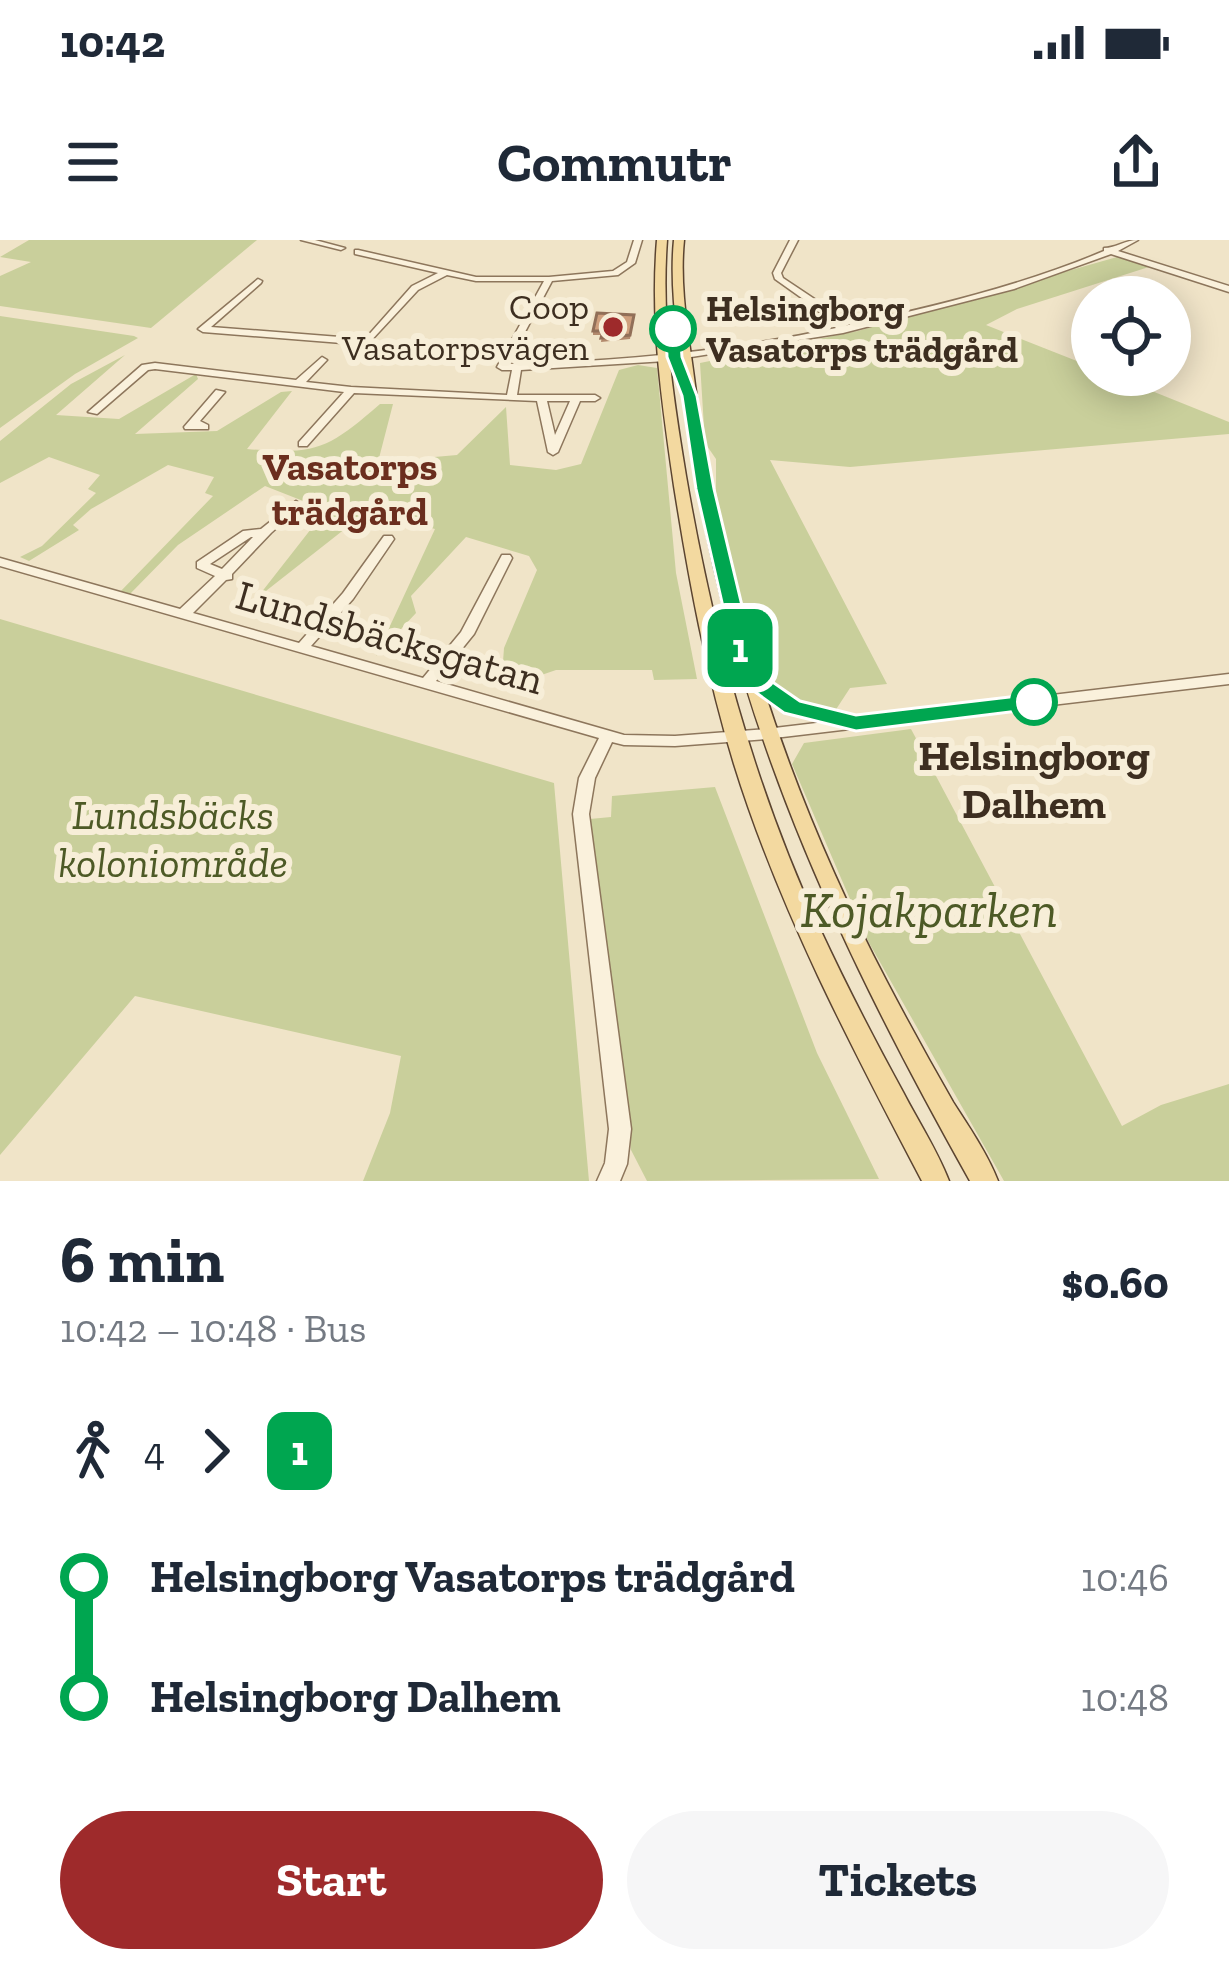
<!DOCTYPE html>
<html lang="en">
<head>
<meta charset="utf-8">
<style>
  body { margin:0; font-family:"Zilla Slab",serif; background:#f6f6f7; color:#1f2937; height:100vh; display:flex; flex-direction:column; font-size:45px; white-space:nowrap }
  * { box-sizing:border-box; margin:0 }
  p { font-size:39px; color:#747a83 }
  .icon { flex:none; width:66px; height:66px; fill:none; stroke:currentColor; stroke-width:2; stroke-linecap:round; stroke-linejoin:round }
  .map { position:relative; height:941px; overflow:hidden }
  .details { display:flex; flex-direction:column; background:#fff; flex:1 }
  .details>* { flex:none }
  .badge { padding:0 24px; border-radius:18px; font-size:42px; line-height:78px }
  .tools { position:absolute; left:1071px; top:36px; display:grid; gap:24px }
  .tools a { display:grid; place-items:center; width:120px; height:120px; border-radius:50%; background:#fff; box-shadow:0 6px 30px #0003; font-size:60px }
  .map>.badge { position:absolute; translate:-50% -50%; box-shadow:0 0 0 6px #fff }
  .legs { display:flex; align-items:center; gap:18px; height:132px; padding:0 60px; font-size:39px }
  .legs p { margin-inline-start:auto }
  .headline { display:flex; align-items:center; justify-content:space-between; height:204px; padding:0 60px }
  h1 { font-size:66px; font-weight:700; line-height:90px }
  .cta { display:flex; gap:24px; margin-top:auto; padding:24px 60px }
  .cta a { flex:1; height:138px; border-radius:72px; background:#9e2a2b; color:#fff; font-size:48px; font-weight:700; line-height:138px; text-align:center }
  .cta a+a { background:#f6f6f7; color:#1f2937 }
  ul { padding:0 60px; list-style:none }
  li { display:flex; align-items:center; gap:42px; height:120px; font-size:45px }
  li i { display:grid; place-items:center; width:18px; height:100%; margin:0 15px; background:currentColor }
  li i::after { content:''; width:30px; height:30px; margin:-15px; border:9px solid; border-radius:50%; background:#fff }
  li p { margin-inline-start:auto }
  li:first-child i { background:linear-gradient(#0000 50%,currentColor 0) }
  li:last-child i { background:linear-gradient(currentColor 50%,#0000 0) }
  .status { display:flex; justify-content:space-between; align-items:center; height:84px; padding:0 60px; background:#fff; direction:ltr }
  .status svg { height:33px; fill:currentColor }
  header { display:flex; justify-content:space-between; align-items:center; height:156px; padding:0 60px; background:#fff; font-size:54px; font-weight:700 }
  .map>svg:first-child { display:block }
</style>
</head>
<body>
<div class="status"><b>10:42</b><svg viewBox="0 0 49 12"><path d="M0 12V9h3v3zM5 12V6h3v6zM10 12V3h3v9zM15 12V0h3v12zM26 1h20v11H26zM47 4h2v5h-2z"/></svg></div>
<header><svg class="icon" aria-label="menu" viewBox="0 0 24 24"><path d="M4 6h16M4 12h16M4 18h16"/></svg>Commutr<svg class="icon" aria-label="share" viewBox="0 0 24 24"><path d="M12 15V3M7 8l5-5 5 5M5 13v7h14v-7"/></svg></header>
<div class="map">
<svg width="1229" height="941" viewBox="0 0 1229 941">
  <rect width="100%" height="100%" fill="#f0e4c8"/>
  <path fill="#c9cf9b" d="M29,0H257L151,88L0,66V36L31,22L0,17Z
    M1117,17L1152,26L1017,69L986,85L1092,127V135H1112L1229,182V194L850,227L770,220L887,444L850,448L835,471L785,459L757,434L716,253V219L705,203L700,123L858,91Z
    M0,76L134,96L138,98L75,134L0,188Z
    M125,115L56,175L119,179L196,134L198,139L135,194L217,191L281,152L292,151L247,209C317,215 328,209 380,164H393L378,222L457,215L506,167L510,225L556,230L581,224L619,130L638,125L657,128L676,333L697,439L654,440L652,430H556L501,449L504,408L537,330L529,316L466,297L411,356L416,373L376,416L435,289L369,270L257,358L318,280L321,268L265,246L178,305L128,356L119,353L213,256L205,253L214,237L168,225L91,269L73,285L79,290L29,321L20,317L42,306L96,253L88,249L100,235L49,217L0,243V201L71,144Z
    M0,379L554,543L589,941H363L390,873L401,816L135,756L0,915Z
    M911,489L1122,886L1161,865L1229,844V941H1004L868,701L792,524L804,503Z
    M715,547L817,813L879,939L647,941L631,910L590,579L611,577L612,556Z"/>
  <g fill="none" stroke-linecap="round" stroke-linejoin="round">
    <defs>
      <path id="minor" d="M301,0H315L345,8L341,10Z
        M634,0H642L635,23L618,35L552,41L508,124C619,122 728,111 836,88L813,66L775,39L773,33L790,0H798L781,33L783,38L819,62L844,86C932,67 1021,46 1104,11V8C1116,8 1125,0 1138,0L1118,11L1229,46V52L1111,14L1014,49L843,93L666,121L521,130L517,155H595L600,158L595,161H580L558,212L553,215L548,212L537,161L354,153L307,206H299V202L344,152L155,129L148,130L97,174L88,172L142,125L155,123L296,140L322,117L327,120L306,142L351,147L507,155L512,130H502L497,127L544,41H476L447,35L418,50L367,105L203,92L198,89L258,39L262,41L261,43L211,87L365,99L412,46L438,33L355,14V10H358L476,37H549L613,31L627,22ZM547,161H570L555,195Z
        M216,150L225,152L200,181L208,185V189H185L184,187Z
        M296,261L302,265L300,267L271,293L232,334V339L226,340L193,373L299,403L343,353L384,296H392L394,299L353,359L311,406L423,438L461,392L502,315H510L512,318L474,394L436,441L624,495L675,496L766,489L1229,434V444L766,499L675,506L624,505L612,502L595,538L589,574L631,889L627,924L620,941H597L605,923L609,889L573,574L579,538L599,498L0,326V318L180,369L215,336L197,328V322L243,291L261,289ZM251,297H253L222,329L210,324Z"/>
      <path id="major" d="M657,0H667C661,80 673,157 686,236C713,393 753,544 820,689C846,745 874,799 903,852C918,881 937,910 949,941H922C851,806 779,669 734,524C706,433 689,340 674,246C662,164 650,83 657,0Z
        M674,0H684C679,48 689,97 695,145C723,356 788,553 887,742C908,782 930,822 953,862C969,887 987,913 998,941H970C828,688 717,447 685,155C679,104 669,51 674,0Z"/>
    </defs>
    <use href="#minor" stroke="#8d765c" stroke-width="3"/>
    <use href="#major" stroke="#5b4430" stroke-width="3"/>
    <use href="#minor" fill="#faf1dc" fill-rule="evenodd"/>
    <use href="#major" fill="#f3d9a0" fill-rule="evenodd"/>
  </g>
  <path fill="#b2896c" d="M634,75L630,99L601,102L602,95H593V91Z"/>
  <path fill="#cf9f7d" stroke="#916f58" stroke-width="3" d="M597,73L634,75L630,95L601,98L603,91H593Z"/>
  <path fill="#00a650" stroke="#fff" stroke-width="3" d="M673,85L680,89L682,117L697,156L714,249L758,432L800,461L856,475L1034,454L1046,462L1042,468L856,491L784,473L740,441L696,249L682,156L667,117L666,89Z"/>
  <circle fill="#9e2a2b" stroke="#f7eed8" stroke-width="4.5" cx="613" cy="87" r="12"/>
  <g fill="#fff" stroke="#00a650" stroke-width="6">
    <circle cx="673" cy="89" r="21"/>
    <circle cx="1034" cy="462" r="21"/>
  </g>
  <g text-anchor="middle" dominant-baseline="central" stroke-width="12" stroke-linejoin="round" paint-order="stroke">
    <g font-size="36" fill="#3d2e20" stroke="#f7eed8" text-anchor="end">
      <text x="589" y="66">Coop<tspan x="589" dy="41">Vasatorpsvägen</tspan></text>
    </g>
    <g font-size="36" font-weight="bold" fill="#3d2e20" stroke="#f7eed8" text-anchor="start">
      <text x="706" y="68">Helsingborg<tspan x="706" dy="41">Vasatorps trädgård</tspan></text>
    </g>
    <g font-size="39" font-weight="bold" fill="#6b2e1e" stroke="#f7eed8">
      <text x="350" y="226">Vasatorps<tspan x="350" dy="45">trädgård</tspan></text>
    </g>
    <g font-size="42" fill="#3d2e20" stroke="#f7eed8">
      <text transform="translate(390 397) rotate(16)">Lundsbäcksgatan</text>
    </g>
    <g font-size="42" font-weight="bold" fill="#3d2e20" stroke="#f7eed8">
      <text x="1034" y="515">Helsingborg<tspan x="1034" dy="48">Dalhem</tspan></text>
    </g>
    <g font-size="42" font-style="italic" fill="#4d5a26" stroke="#f7eed8">
      <text x="173" y="574">Lundsbäcks<tspan x="173" dy="48">koloniområde</tspan></text>
    </g>
    <g font-size="51" font-style="italic" fill="#4d5a26" stroke="#f7eed8">
      <text x="929" y="669">Kojakparken</text>
    </g>
  </g>
</svg>
<div class="tools">
<a><svg class="icon" aria-label="locate" viewBox="0 0 24 24"><circle cx="12" cy="12" r="6"/><path d="M12 2v4M12 18v4M2 12h4M18 12h4"/></svg></a>
</div>
<b class="badge" style="left:740px;top:408px;background:#00a650;color:#fff">1</b>
</div>
<section class="details">
<div class="headline"><div><h1>6 min</h1><p>10:42 – 10:48 · Bus</p></div><b>$0.60</b></div>
<div class="legs"><svg class="icon" aria-label="walk" viewBox="0 0 24 24"><circle cx="13" cy="4" r="2"/><path d="M13 8l-2 6 4 7M11 14l-3 7M7 12l3-4h3l4 4"/></svg>4<svg class="icon" aria-label="forward" viewBox="0 0 24 24"><path d="M9 5l7 7-7 7"/></svg><b class="badge" style="background:#00a650;color:#fff">1</b></div>
<ul>
<li><i style="color:#00a650"></i><b>Helsingborg Vasatorps trädgård</b><p>10:46</p></li>
<li><i style="color:#00a650"></i><b>Helsingborg Dalhem</b><p>10:48</p></li>
</ul>
<div class="cta"><a>Start</a><a>Tickets</a></div>
</section>
</body>
</html>
